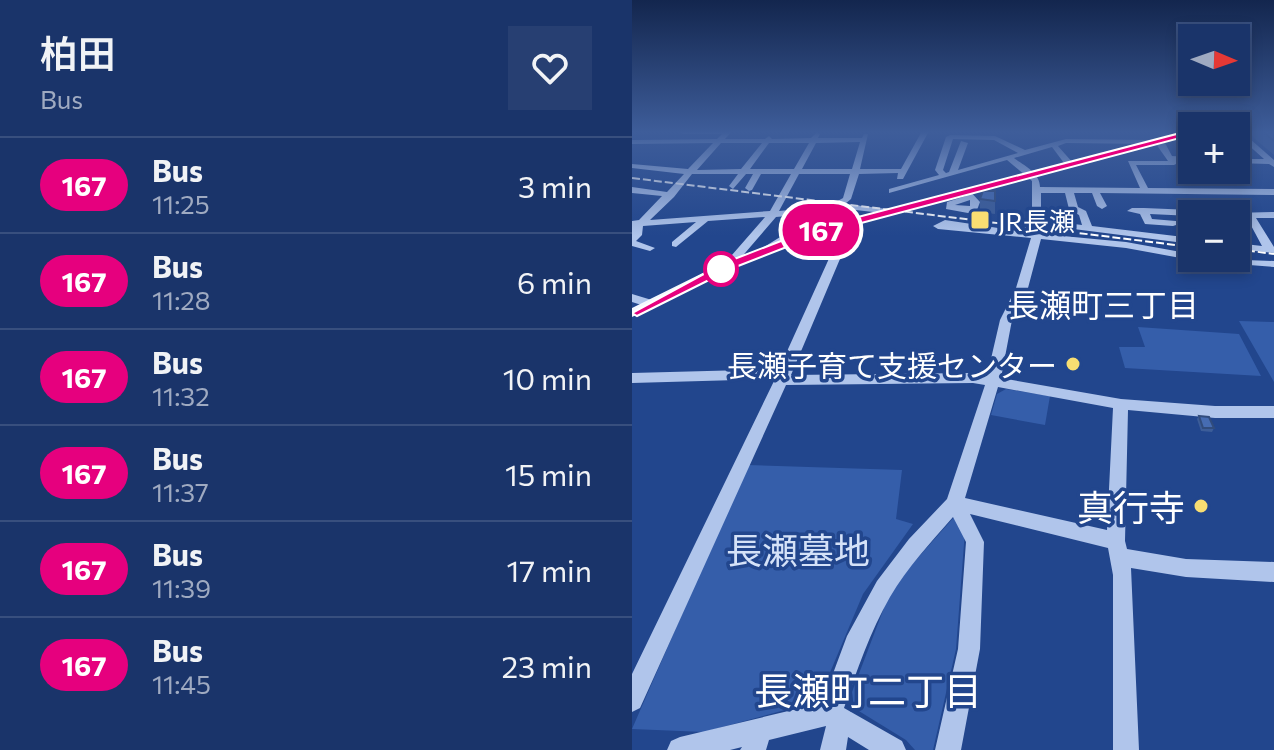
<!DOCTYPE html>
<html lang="en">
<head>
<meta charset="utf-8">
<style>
  body { margin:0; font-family:Commissioner,"Noto Sans JP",sans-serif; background:#273f72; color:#f1f3f6; height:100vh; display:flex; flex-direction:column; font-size:30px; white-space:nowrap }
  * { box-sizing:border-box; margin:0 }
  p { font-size:26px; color:#9faac1 }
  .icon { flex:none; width:44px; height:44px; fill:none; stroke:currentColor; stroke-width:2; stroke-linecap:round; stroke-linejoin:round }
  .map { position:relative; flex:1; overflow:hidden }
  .side { display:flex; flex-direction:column; background:#1a346a; width:632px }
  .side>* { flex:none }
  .badge { padding:0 16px; border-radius:26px; font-size:28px; line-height:52px }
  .needle { width:52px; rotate:92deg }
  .buttons { position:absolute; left:546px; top:24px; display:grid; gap:16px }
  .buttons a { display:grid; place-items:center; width:72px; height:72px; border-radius:0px; background:#1a346a; box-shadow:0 4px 12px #0003,0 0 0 2px #384f7e; font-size:40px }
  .map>.badge { position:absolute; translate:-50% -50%; box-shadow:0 0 0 4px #fff }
  .round { display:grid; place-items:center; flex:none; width:84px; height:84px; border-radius:0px; background:#273f72 }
  .overview { display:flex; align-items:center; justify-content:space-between; height:136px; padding:0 40px }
  h1 { font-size:38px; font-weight:600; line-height:60px }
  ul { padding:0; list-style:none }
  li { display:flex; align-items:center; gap:24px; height:96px; padding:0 40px; border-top:2px solid #384f7e }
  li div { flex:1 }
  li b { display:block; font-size:30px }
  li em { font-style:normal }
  li .badge { min-width:88px; font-weight:700; text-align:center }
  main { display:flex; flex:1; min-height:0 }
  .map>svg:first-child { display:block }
</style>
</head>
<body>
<main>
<section class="side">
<div class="overview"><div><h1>柏田</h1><p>Bus</p></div><a class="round"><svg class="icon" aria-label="heart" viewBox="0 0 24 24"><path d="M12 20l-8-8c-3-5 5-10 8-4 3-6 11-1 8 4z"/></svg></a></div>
<ul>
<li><span class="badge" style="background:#e6007e;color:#fff">167</span><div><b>Bus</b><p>11:25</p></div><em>3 min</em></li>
<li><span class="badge" style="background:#e6007e;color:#fff">167</span><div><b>Bus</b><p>11:28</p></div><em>6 min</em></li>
<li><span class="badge" style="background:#e6007e;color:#fff">167</span><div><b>Bus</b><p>11:32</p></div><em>10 min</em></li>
<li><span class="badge" style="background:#e6007e;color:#fff">167</span><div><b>Bus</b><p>11:37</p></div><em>15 min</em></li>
<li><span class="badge" style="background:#e6007e;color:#fff">167</span><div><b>Bus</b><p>11:39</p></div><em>17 min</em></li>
<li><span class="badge" style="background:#e6007e;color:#fff">167</span><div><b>Bus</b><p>11:45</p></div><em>23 min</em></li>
</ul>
</section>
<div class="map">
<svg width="642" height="750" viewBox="0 0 642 750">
  <rect width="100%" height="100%" fill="#22468d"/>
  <path fill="#355eaa" d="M607,321L642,322V382Z
    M506,327L607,334L629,376L493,368L487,347H513Z
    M374,389L418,396L413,425L359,415L365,394Z
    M115,465L270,470L264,519L281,524L231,594L186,701L72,732L0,729Z
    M323,516L333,531L324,649L301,750H283L274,740L222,708L220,692L255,600L275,570Z"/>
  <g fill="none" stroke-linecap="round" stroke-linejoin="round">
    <path fill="#b0c5eb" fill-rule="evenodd" d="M100,131L93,139H133L137,136L140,139L179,138L185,132L188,134L186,138H230L232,134H236L228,169H269L290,131H297L271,179H265L266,173L227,174L219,199L213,204L256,209L261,212L259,214L206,208L140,251H132V247L187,213L144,217L101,267L97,268L92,265L93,263L133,217L76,221L44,247L40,246V242L64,222L11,226L10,235L4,241L23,248L18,251L0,246V221L7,220L30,196L0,193V187L35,192L52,174L0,168V164L56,169L81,143L0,144V140L85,139L90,134H51L48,132ZM228,142L220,169H170L184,143ZM89,143H130L109,169L65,170ZM137,143H177L162,169H118ZM60,174H106L97,186L101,189L114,174H121L113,188L117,191L120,190L129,174H159L138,211L18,220L42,197ZM167,174H218L211,198L197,206L147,211Z
      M527,131H535L543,138L537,139Z
      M604,131H609L642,160V167L637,164L604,163V159H632L604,134Z
      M548,134L560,136V140L546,137Z
      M318,135L363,136L393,150L434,139L524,140L532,141L540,156L560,157V161H544L546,163L542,165H504L516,188L642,189V195L468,193L475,206L470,209L465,206L460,193H442L446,207L454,211L460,226L560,238V244L410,225V234L494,242L560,254V258L642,261V267L565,261L494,248L409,239L396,288L380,320L369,378L489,399L583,406H642V418H583L496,410L493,541L495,549L554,559L642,562V582L554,577L499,568L507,750H481V575L476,548L338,514L352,542L348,649L329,750H303L326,649L334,542L321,517C299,542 275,568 258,597C238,632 225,670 212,708L270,741L274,750H237L216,737L214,750H188L194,726L137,740L134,750H108L110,747L98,750H35L39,741L48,737L190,703L215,636L245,581L277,539L315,499L353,385L341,383L154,385L8,708L0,712V674L143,379L0,383V373L147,369L214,221L219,218L224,221L159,375L341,373L355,376L368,320L384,288L399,238L306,229L301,226L313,220L400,233V181L375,160L257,193V189L307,175L303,170L314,137ZM321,139L362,140L386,153L326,170L336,143L329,141L317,172L314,173L311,170ZM434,143L524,144L536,161H496L508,188L408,187C408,173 393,166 382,158L420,147L435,167H441V163L426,146ZM409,193H433L437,209L447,215L450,225L409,220ZM366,387L481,408L475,530L333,498Z
      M336,189L348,202L345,210L336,213L314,209L315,202L334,196L332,192ZM338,200V206L323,205Z
      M512,208L584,211L589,214H560V216L518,214L520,219L544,221V225L541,226L513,224L508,214L495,211L500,208Z
      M642,212V218H624L642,247V253L604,249V243L630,246L615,218H604V214L601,213Z
      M0,294L23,301L25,304L19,308L0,302Z"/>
    <path fill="#f5f8fe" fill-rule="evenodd" d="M554,131H560V134L188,233L101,268L0,317V308L93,262L180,229Z"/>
    <path stroke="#fff" stroke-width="2" stroke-dasharray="8 3" stroke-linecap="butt" d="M0,178L560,247
      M604,249L642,254"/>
  </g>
  <path fill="#3c5d99" d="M616,131H642V155L616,133Z
    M363,191V214L348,212V199Z
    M567,416L582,428L580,432L569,431L565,419Z"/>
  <path fill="#466cb2" stroke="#314c7d" stroke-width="2" d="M630,131H642V141Z
    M351,191H363V201L348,199Z
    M567,416L577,417L582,428H571Z"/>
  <linearGradient id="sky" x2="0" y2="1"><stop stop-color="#13264e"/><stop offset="0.56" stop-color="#3e5d9a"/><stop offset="1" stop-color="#3e5d9a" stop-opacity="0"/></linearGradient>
  <rect width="642" height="236" fill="url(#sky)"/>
  <path fill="#e6007e" stroke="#fff" stroke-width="2" d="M560,130L563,134L188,234L101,268L5,316L0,313L92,263L180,229Z"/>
  <g fill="#f8de72" stroke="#22468d" stroke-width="3">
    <rect x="338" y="210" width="20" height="20" rx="4"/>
    <circle cx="441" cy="364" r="8"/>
    <circle cx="569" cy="506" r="8"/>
  </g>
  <circle fill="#fff" stroke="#e6007e" stroke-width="4" cx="89" cy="269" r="16"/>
  <g text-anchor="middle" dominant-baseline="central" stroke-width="7" stroke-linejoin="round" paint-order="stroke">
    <g font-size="26" fill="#fff" stroke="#22468d" text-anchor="start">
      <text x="366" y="220">JR長瀬</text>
    </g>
    <g font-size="30" fill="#fff" stroke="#22468d" text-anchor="end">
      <text x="425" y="364">長瀬子育て支援センター</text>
    </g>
    <g font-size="32" fill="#fff" stroke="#22468d">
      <text x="471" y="304">長瀬町三丁目</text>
    </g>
    <g font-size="36" fill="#fff" stroke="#22468d" text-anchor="end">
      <text x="553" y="506">真行寺</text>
    </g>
    <g font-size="36" fill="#d5e2f8" stroke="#22468d">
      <text x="166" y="549">長瀬墓地</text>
    </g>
    <g font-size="38" fill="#fff" stroke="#22468d">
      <text x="236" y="689">長瀬町二丁目</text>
    </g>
  </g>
</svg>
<div class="buttons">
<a><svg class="needle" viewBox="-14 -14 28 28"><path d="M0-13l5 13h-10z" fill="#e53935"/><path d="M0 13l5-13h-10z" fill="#9faac1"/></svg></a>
<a>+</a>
<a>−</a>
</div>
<b class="badge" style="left:189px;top:230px;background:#e6007e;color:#fff">167</b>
</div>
</main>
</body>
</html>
